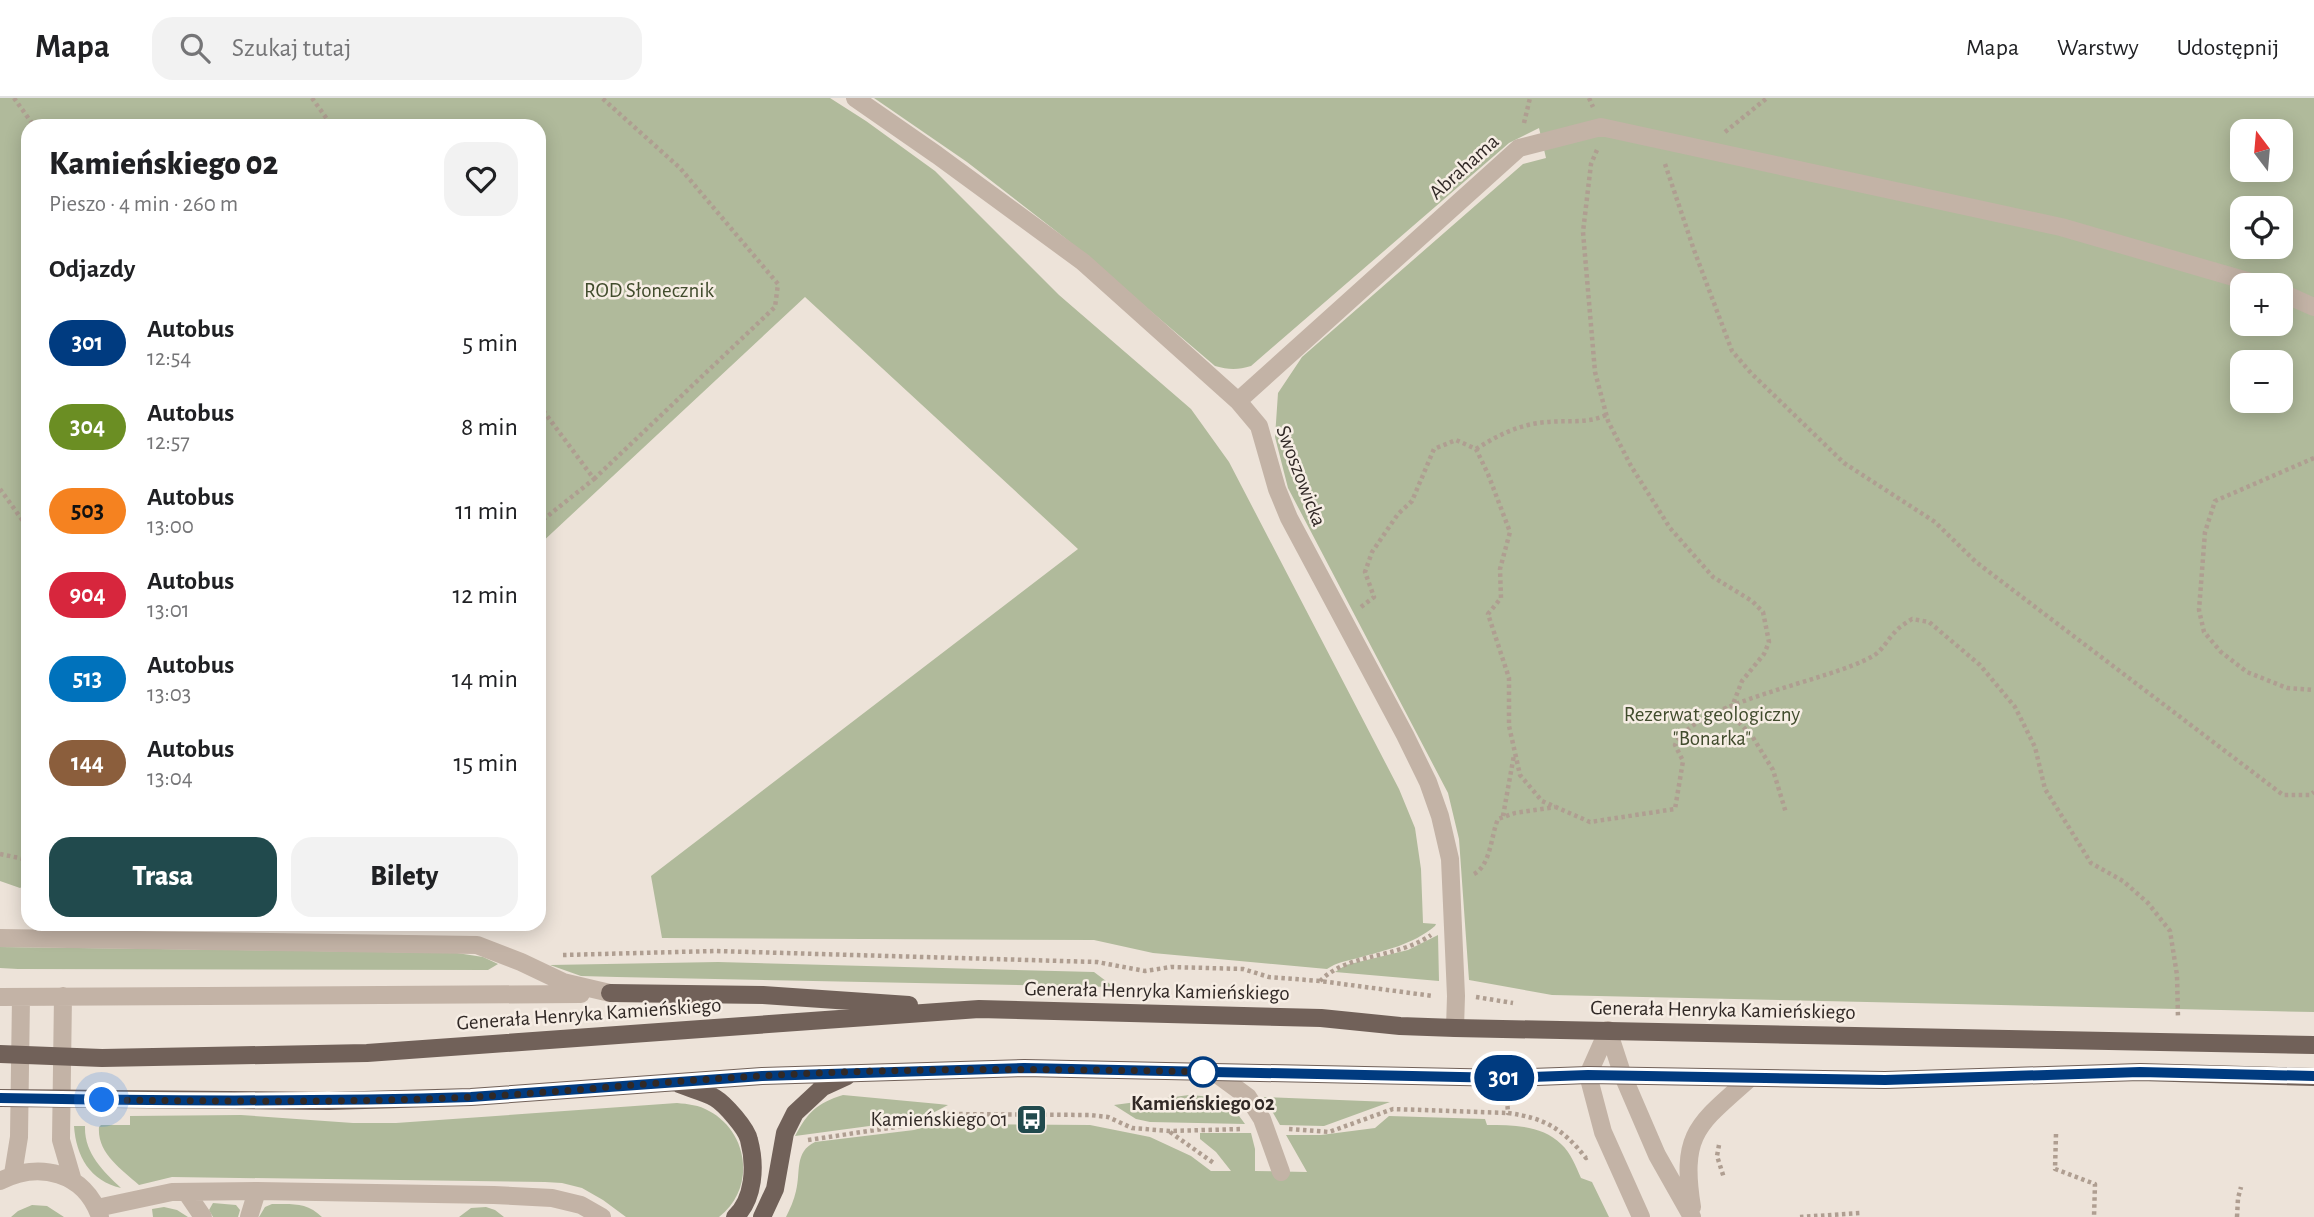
<!DOCTYPE html>
<html lang="pl">
<head>
<meta charset="utf-8">
<style>
  body { margin:0; font-family:"Alegreya Sans",sans-serif; background:#f2f2f2; color:#202124; height:100vh; display:flex; flex-direction:column; font-size:26px; white-space:nowrap }
  * { box-sizing:border-box; margin:0 }
  p { font-size:23px; color:#757577 }
  .icon { flex:none; width:38px; height:38px; fill:none; stroke:currentColor; stroke-width:2; stroke-linecap:round; stroke-linejoin:round }
  .map { position:relative; flex:1; overflow:hidden }
  .side { position:absolute; left:21px; top:21px; width:525px; height:812px; display:flex; flex-direction:column; background:#fff; border-radius:21px; box-shadow:0 4px 18px #0003 }
  .side>* { flex:none }
  .badge { padding:0 14px; border-radius:23px; font-size:24px; line-height:46px }
  .needle { width:46px; rotate:344deg }
  .controls { position:absolute; left:2230px; top:21px; display:grid; gap:14px }
  .controls a { display:grid; place-items:center; width:63px; height:63px; border-radius:14px; background:#fff; box-shadow:0 4px 18px #0003; font-size:35px }
  .you { position:absolute; width:35px; height:35px; margin:-18px; border:5px solid #fff; border-radius:50%; background:#1a73e8; box-shadow:0 0 0 10px #1a73e833 }
  .map>.badge { position:absolute; translate:-50% -50%; box-shadow:0 0 0 4px #fff }
  h2 { padding:0 28px; font-size:26px; line-height:63px }
  .round { display:grid; place-items:center; flex:none; width:74px; height:74px; border-radius:21px; background:#f2f2f2 }
  .headline { display:flex; align-items:center; justify-content:space-between; height:119px; padding:0 28px }
  h1 { font-size:33px; font-weight:800; line-height:52px }
  .cta { display:flex; gap:14px; margin-top:auto; padding:14px 28px }
  .cta a { flex:1; height:80px; border-radius:21px; background:#214a4d; color:#fff; font-size:28px; font-weight:800; line-height:80px; text-align:center }
  .cta a+a { background:#f2f2f2; color:#202124 }
  ul { padding:0; list-style:none }
  li { display:flex; align-items:center; gap:21px; height:84px; padding:0 28px }
  li div { flex:1 }
  li b { display:block; font-size:26px }
  li em { font-style:normal }
  li .badge { min-width:77px; font-weight:700; text-align:center }
  header { display:flex; align-items:center; gap:42px; box-sizing:border-box; height:98px; padding:0 35px; background:#fff; border-bottom:2px solid #e0e0e0 }
  header strong { font-size:33px }
  nav { display:flex; gap:38px; margin-inline-start:auto; font-size:24px }
  .search { width:490px; height:63px; background:#f2f2f2; display:flex; align-items:center; gap:18px; box-sizing:border-box; padding:0 24px; border-radius:21px; color:#757577; font-size:26px }
  .map>svg:first-child { display:block }
</style>
</head>
<body>
<header>
<strong>Mapa</strong>
<div class="search"><svg class="icon" aria-label="search" viewBox="0 0 24 24"><circle cx="10" cy="10" r="6"/><path d="M15 15l6 6"/></svg>Szukaj tutaj</div>
<nav><a>Mapa</a><a>Warstwy</a><a>Udostępnij</a></nav>
</header>
<div class="map">
<svg width="2314" height="1119" viewBox="0 0 2314 1119">
  <rect width="100%" height="100%" fill="#ede3d9"/>
  <path fill="#b0ba9b" fill-rule="evenodd" d="M0,0H830L866,23L935,73L1059,197L1191,311L1229,364L1399,691L1415,730L1421,771L1423,825L1436,826L1435,828C1412,847 1386,852 1358,860C1347,863 1337,864 1327,871L1153,855L1094,842L662,840L651,778L1078,451L805,199L539,447V28H28V785L20,790L0,783Z
    M874,0H2314V914L1552,897L1469,882L1459,741L1448,695L1288,390L1275,339L1278,295L1302,259L1523,66L1546,60L1539,30L1509,45L1251,268C1238,272 1229,272 1215,268L1065,140L967,64ZM2242,33H2280V72H2242ZM2242,110H2280V149H2242ZM2242,187H2280V226H2242ZM2242,264H2280V303H2242Z
    M1438,837L1439,883L1335,874L1346,867L1408,852Z
    M0,849L457,855L483,859L498,866L488,872L18,871L0,870Z
    M718,864L1094,874L1114,889L617,879L581,878L550,867Z
    M843,997L939,1006L948,1007L925,1019L914,1022L795,1038C808,1014 817,1005 843,997Z
    M1189,997C1217,999 1229,1002 1245,1026L1150,1024L1136,1021L1114,1007Z
    M1264,999L1390,1004L1324,1028L1280,1027Z
    M677,1005C688,1006 699,1007 709,1013C749,1034 756,1091 719,1119H626L603,1102L582,1090L562,1085L545,1084L172,1079L139,1087C121,1071 97,1055 99,1029L101,1027H130V1018L241,1017L353,1025H396Z
    M1389,1018L1485,1021L1487,1027C1512,1027 1542,1027 1561,1046C1571,1055 1576,1069 1581,1080L1592,1084L1609,1119H786C790,1111 794,1102 796,1093C801,1074 794,1054 815,1044L914,1032L935,1026L1090,1027L1150,1039L1191,1058L1211,1073H1231L1216,1054L1200,1041V1035H1251L1255,1051V1073L1307,1074L1286,1037H1321L1375,1030Z
    M74,1028H85C84,1055 103,1073 121,1090C90,1083 76,1058 74,1028Z
    M213,1105L236,1107L240,1112L238,1119H213L209,1112Z
    M272,1106C292,1106 307,1104 322,1119H259L265,1109Z
    M32,1107L47,1108L64,1119H11L18,1113Z
    M164,1109L177,1112L188,1119H153L152,1111Z
    M486,1109L495,1112L504,1119H459L471,1110Z"/>
  <g fill="none" stroke-linecap="round" stroke-linejoin="round">
    <path stroke="#af9e91" stroke-width="4.5" stroke-dasharray="3.5 3.5" stroke-linecap="butt" d="M14,0L34,28
      M312,0L332,28
      M1589,0L1593,9
      M1524,25L1530,0
      M1725,34L1767,0
      M1597,52L1591,66L1583,134L1595,274L1608,323L1631,368L1670,430L1713,479L1752,503L1763,514L1769,544L1764,556L1742,583L1733,606
      M1665,66L1694,152L1732,253L1751,275L1844,365L1935,424L1976,464L2283,697H2310L2314,694
      M539,307L594,381L539,425
      M1476,351C1498,337 1520,326 1547,324C1566,322 1588,326 1606,317
      M2314,360L2215,403L2205,434L2199,512L2204,534L2221,554L2247,574L2287,590L2314,592
      M594,381L775,209L778,186L680,70L602,0
      M0,391L28,430
      M1361,509L1374,499L1365,474L1372,454L1398,416L1412,403L1434,351L1456,342L1476,351L1488,376L1510,434L1500,471L1501,500L1488,516L1509,580V628L1520,677L1542,703L1590,724L1675,711L1683,663L1675,647C1696,603 1828,584 1873,558C1882,553 1888,541 1895,534C1899,529 1906,525 1912,521L1929,524L1980,567L2015,609L2035,649L2045,691L2091,765L2123,783L2148,805L2170,833L2177,877L2178,920
      M1724,609L1752,638L1773,672L1786,715
      M1503,718L1514,657
      M0,756L24,761L28,759
      M1474,776C1491,767 1491,737 1498,721L1515,715L1555,709
      M563,857L715,853L1097,864L1145,873L1171,869L1243,871L1269,879L1320,883L1433,898
      M1320,883C1349,854 1394,862 1431,837
      M1476,899L1513,905
      M1507,1001L1508,1015C1545,1020 1563,1031 1586,1060L1588,1059
      M1289,1031L1329,1034L1393,1011L1508,1015
      M1170,1034L1215,1066
      M2056,1036L2055,1071L2095,1086L2094,1119
      M808,1042L923,1025L947,1016L1090,1017L1108,1019L1132,1030L1169,1033L1242,1031
      M1719,1047L1717,1058L1724,1080
      M1800,1119L1861,1115
      M2237,1119L2238,1100L2241,1089"/>
    <path stroke="#c3b3a6" stroke-width="18" d="M855,0L937,57L1083,164L1238,303L1259,328L1277,391L1289,420L1405,637L1428,684L1440,718L1450,761L1456,898L1455,930
      M2280,194L2314,209
      M1238,303L1519,50L1601,29L2061,129L2261,187
      M0,840L477,847L521,864L563,884L610,895
      M63,898L61,1042L73,1083
      M0,899L581,896
      M1608,932L1623,978L1657,1057L1692,1119
      M1608,932L1588,977L1603,1034L1641,1119
      M1214,974L1248,999L1262,1021L1281,1074
      M13,1076L19,1039L21,899
      M0,1083C39,1063 85,1074 100,1119
      M186,1094L203,1119
      M1692,1109C1680,1034 1699,1026 1750,980
      M97,1110L172,1094L257,1093L494,1097L552,1100L581,1107L602,1119
      M249,1119L257,1093"/>
    <path stroke="#716159" stroke-width="18" d="M610,895L763,897L909,907
      M0,956L102,960L367,955L979,911L1321,920L1400,928L1455,930L2314,947
      M679,986C691,991 705,994 715,1000C725,1006 747,1031 749,1042C756,1068 754,1101 735,1119
      M0,1000L329,1003L471,999L762,978L1024,970L1507,980L1588,977L1885,982L2140,974L2314,979
      M762,1119L775,1091L785,1035L795,1015L823,989L847,978"/>
  </g>
  <g fill="none" stroke-linecap="round" stroke-linejoin="round">
    <defs>
      <path id="line" d="M0,1000C157,1003 314,1004 471,999L762,978L1024,970L1507,980L1588,977L1885,982L2140,974L2314,978"/>
    </defs>
    <use href="#line" stroke="#fff" stroke-width="16"/>
    <use href="#line" stroke="#003b80" stroke-width="10"/>
    <path stroke="#312926" stroke-width="7" stroke-dasharray="0 12.6" d="M102,1002C225,1003 348,1005 471,999C568,994 664,983 761,978C912,969 1063,971 1213,974H1203"/>
  </g>
  <defs>
    <symbol id="bus-square" viewBox="-11 -11 22 22"><rect x="-9" y="-9" width="18" height="18" rx="4" fill="#214a4d" stroke="#f6ede4"/><path d="M-5-6H5V4H4V6H2V4H-2V6H-4V4H-5ZM-3.5-4V0h7V-4ZM-3.5 1.2v1.5H-2V1.2ZM2 1.2v1.5H3.5V1.2Z" fill="#fff"/></symbol>
  </defs>
  <g fill-rule="evenodd">
    <use href="#bus-square" x="1014" y="1004" width="35" height="35"/>
  </g>
  <circle fill="#fff" stroke="#003b80" stroke-width="3.5" cx="1203" cy="974" r="14"/>
  <g text-anchor="middle" dominant-baseline="central" stroke-width="5" stroke-linejoin="round" paint-order="stroke">
    <g font-size="21" fill="#312926" stroke="#f6ede4">
      <text transform="translate(1464 69) rotate(-42)">Abrahama</text>
      <text transform="translate(1301 378) rotate(69)">Swoszowicka</text>
      <text transform="translate(1157 893) rotate(1)">Generała Henryka Kamieńskiego</text>
      <text transform="translate(1723 912) rotate(1)">Generała Henryka Kamieńskiego</text>
      <text transform="translate(589 916) rotate(-4)">Generała Henryka Kamieńskiego</text>
    </g>
    <g font-size="21" fill="#414c2d" stroke="#f6ede4">
      <text x="649" y="192">ROD Słonecznik</text>
      <text x="1712" y="616">Rezerwat geologiczny<tspan x="1712" dy="24">"Bonarka"</tspan></text>
    </g>
    <g font-size="21" font-weight="bold" fill="#312926" stroke="#f6ede4">
      <text x="1203" y="1005">Kamieńskiego 02</text>
    </g>
    <g font-size="21" fill="#312926" stroke="#f6ede4" text-anchor="end">
      <text x="1008" y="1021">Kamieńskiego 01</text>
    </g>
  </g>
</svg>
<div class="controls">
<a><svg class="needle" viewBox="-14 -14 28 28"><path d="M0-13l5 13h-10z" fill="#e53935"/><path d="M0 13l5-13h-10z" fill="#757577"/></svg></a>
<a><svg class="icon" aria-label="locate" viewBox="0 0 24 24"><circle cx="12" cy="12" r="6"/><path d="M12 2v4M12 18v4M2 12h4M18 12h4"/></svg></a>
<a>+</a>
<a>−</a>
</div>
<div class="you" style="left:102px;top:1002px"></div>
<b class="badge" style="left:1504px;top:980px;background:#003b80;color:#fff">301</b>
<section class="side">
<div class="headline"><div><h1>Kamieńskiego 02</h1><p>Pieszo · 4 min · 260 m</p></div><a class="round"><svg class="icon" aria-label="heart" viewBox="0 0 24 24"><path d="M12 20l-8-8c-3-5 5-10 8-4 3-6 11-1 8 4z"/></svg></a></div>
<h2>Odjazdy</h2>
<ul>
<li><span class="badge" style="background:#003b80;color:#fff">301</span><div><b>Autobus</b><p>12:54</p></div><em>5 min</em></li>
<li><span class="badge" style="background:#6b8e23;color:#fff">304</span><div><b>Autobus</b><p>12:57</p></div><em>8 min</em></li>
<li><span class="badge" style="background:#f58220;color:#111">503</span><div><b>Autobus</b><p>13:00</p></div><em>11 min</em></li>
<li><span class="badge" style="background:#d7263d;color:#fff">904</span><div><b>Autobus</b><p>13:01</p></div><em>12 min</em></li>
<li><span class="badge" style="background:#0072bc;color:#fff">513</span><div><b>Autobus</b><p>13:03</p></div><em>14 min</em></li>
<li><span class="badge" style="background:#8b5e3c;color:#fff">144</span><div><b>Autobus</b><p>13:04</p></div><em>15 min</em></li>
</ul>
<div class="cta"><a>Trasa</a><a>Bilety</a></div>
</section>
</div>
</body>
</html>
